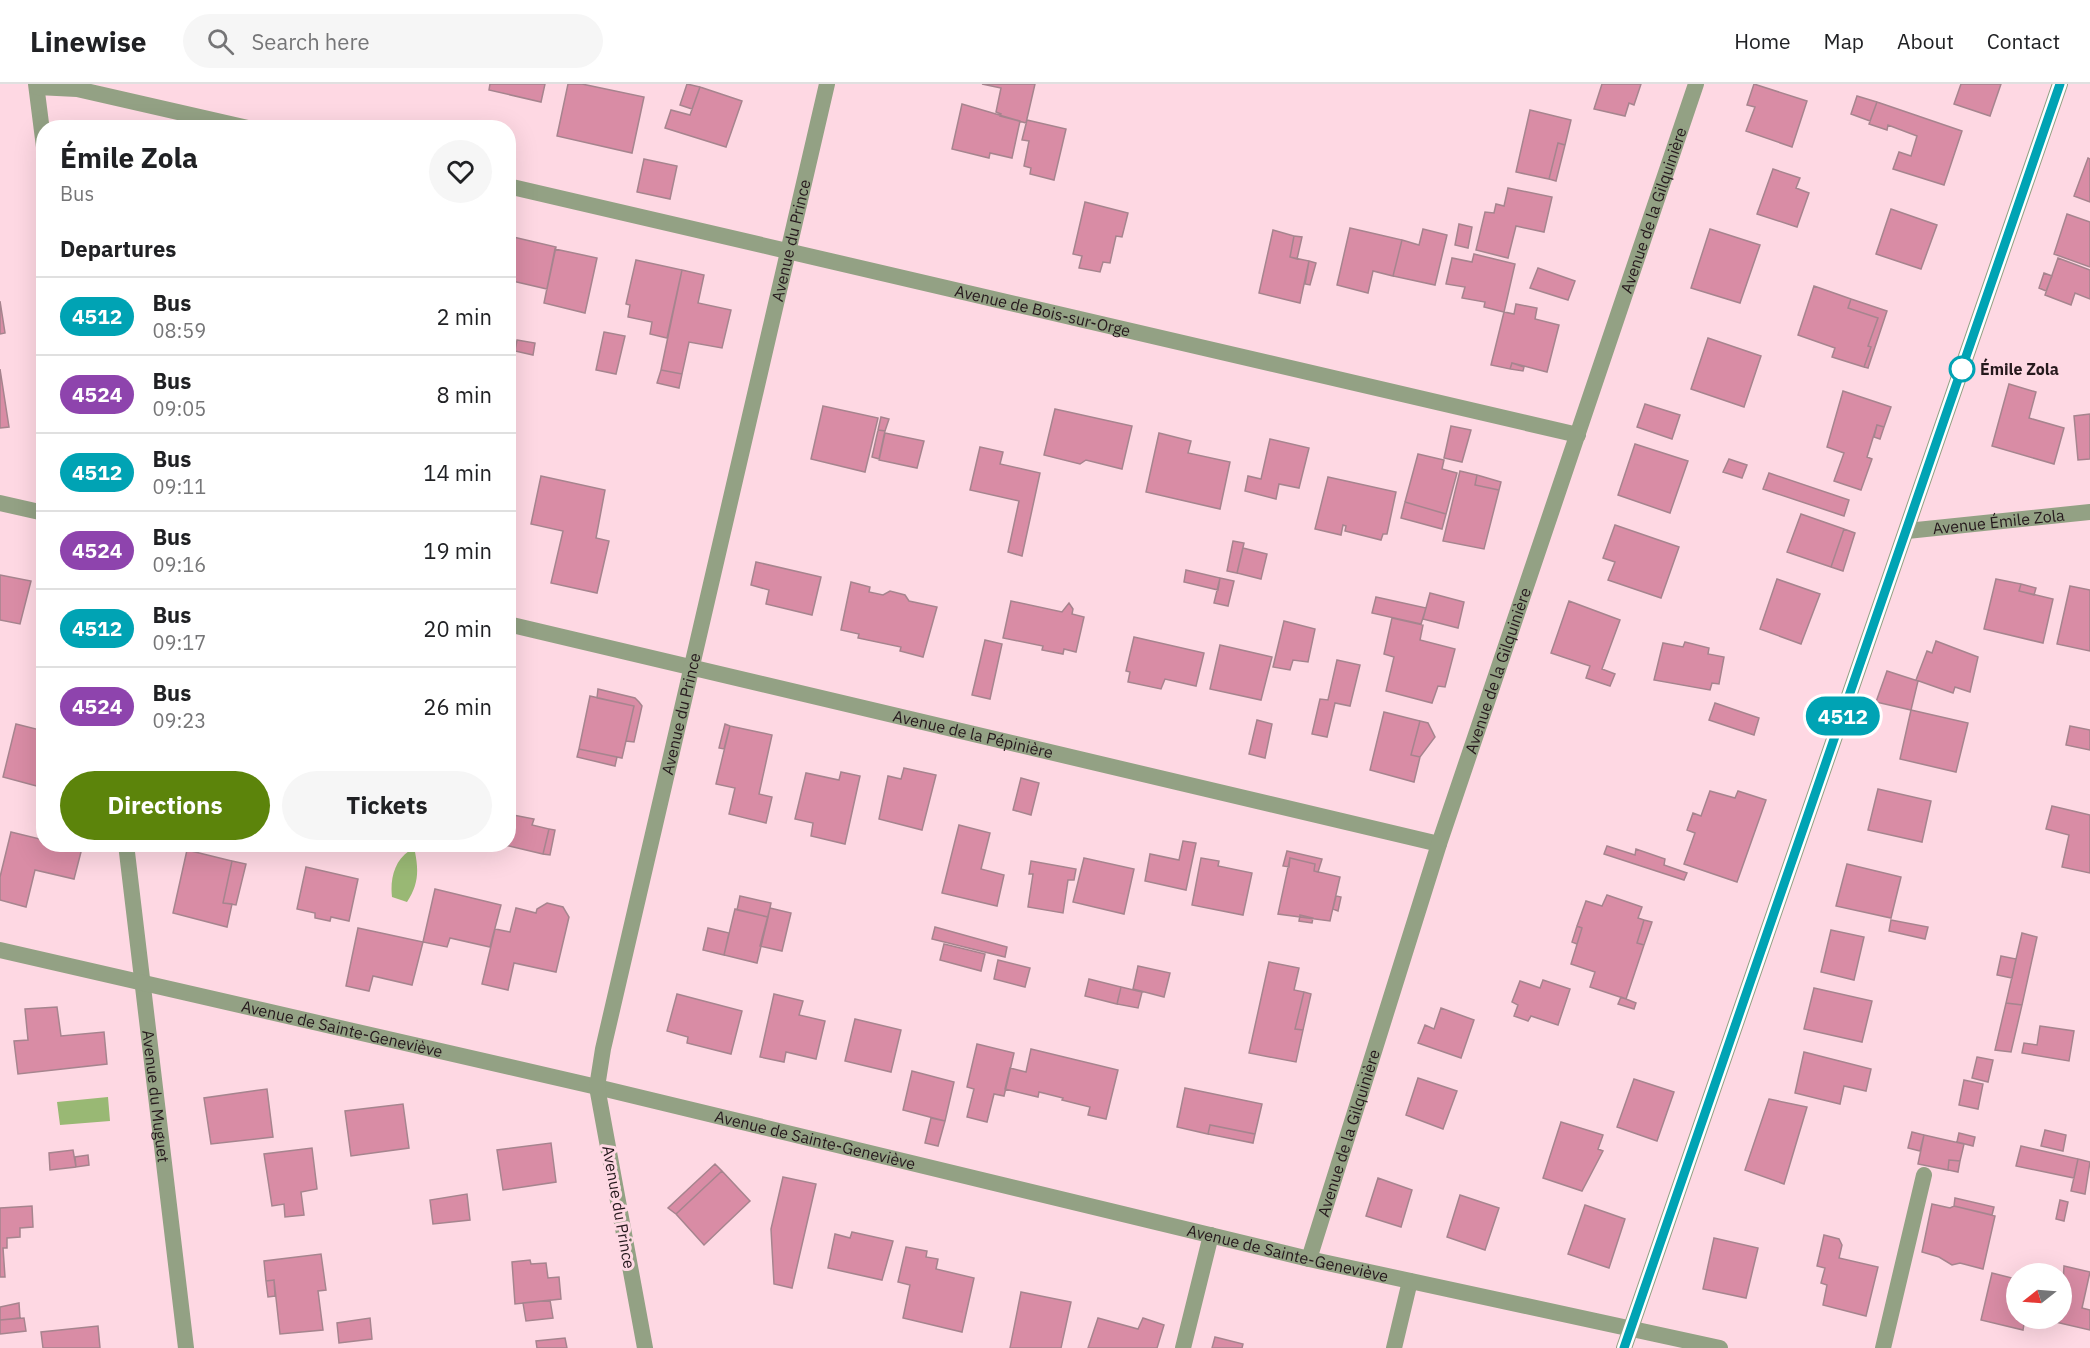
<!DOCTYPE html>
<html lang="en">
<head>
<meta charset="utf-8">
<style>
  body { margin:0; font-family:"IBM Plex Sans",sans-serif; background:#f6f6f6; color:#202124; height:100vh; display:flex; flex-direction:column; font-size:22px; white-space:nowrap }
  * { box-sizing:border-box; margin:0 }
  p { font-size:20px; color:#757577 }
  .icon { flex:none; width:33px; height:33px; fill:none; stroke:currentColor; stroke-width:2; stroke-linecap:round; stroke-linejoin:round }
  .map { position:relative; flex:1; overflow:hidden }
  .side { position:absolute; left:36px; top:36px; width:480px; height:732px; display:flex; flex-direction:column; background:#fff; border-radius:24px; box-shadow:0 6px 24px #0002 }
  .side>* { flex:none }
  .badge { padding:0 12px; border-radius:20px; font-size:21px; line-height:39px }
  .needle { width:39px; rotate:253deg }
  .controls { position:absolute; left:2006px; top:1179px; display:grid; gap:12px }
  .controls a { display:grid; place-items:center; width:66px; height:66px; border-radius:50%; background:#fff; box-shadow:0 6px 24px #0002; font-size:30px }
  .map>.badge { position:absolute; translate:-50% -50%; box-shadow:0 0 0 3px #fff }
  h2 { padding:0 24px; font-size:22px; line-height:54px }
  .round { display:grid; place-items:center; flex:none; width:63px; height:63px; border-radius:32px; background:#f6f6f6 }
  .head { display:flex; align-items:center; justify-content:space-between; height:102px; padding:0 24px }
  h1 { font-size:28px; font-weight:700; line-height:45px }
  .cta { display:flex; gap:12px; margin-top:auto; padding:12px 24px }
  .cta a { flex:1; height:69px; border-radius:36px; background:#5c840b; color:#fff; font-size:24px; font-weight:700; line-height:69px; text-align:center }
  .cta a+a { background:#f6f6f6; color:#202124 }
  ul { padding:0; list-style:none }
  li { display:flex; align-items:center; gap:18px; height:78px; padding:0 24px; border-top:2px solid #e0e0e0 }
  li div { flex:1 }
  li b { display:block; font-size:22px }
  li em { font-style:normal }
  li .badge { min-width:66px; font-weight:700; text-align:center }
  header { display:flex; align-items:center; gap:36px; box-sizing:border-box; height:84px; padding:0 30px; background:#fff; border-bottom:2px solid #e0e0e0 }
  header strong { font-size:28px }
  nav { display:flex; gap:33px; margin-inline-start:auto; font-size:21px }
  .search { width:420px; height:54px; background:#f6f6f6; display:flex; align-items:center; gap:15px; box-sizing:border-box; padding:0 21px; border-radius:33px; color:#757577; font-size:22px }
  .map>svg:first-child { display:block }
</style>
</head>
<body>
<header>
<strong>Linewise</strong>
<div class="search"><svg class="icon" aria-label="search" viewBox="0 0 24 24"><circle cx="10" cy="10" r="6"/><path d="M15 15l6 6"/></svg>Search here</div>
<nav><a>Home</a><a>Map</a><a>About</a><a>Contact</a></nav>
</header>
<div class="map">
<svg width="2090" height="1264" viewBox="0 0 2090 1264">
  <rect width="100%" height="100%" fill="#fed8e3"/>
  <path fill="#99b874" d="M409,767L415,768C419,788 418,801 407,818L392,813C390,796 394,777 409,767Z
    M108,1013L110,1037L60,1041L57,1018Z"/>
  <path fill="#d98ca5" stroke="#a6848e" stroke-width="1.5" d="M490,0H545L541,18L489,6Z
    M568,0H582L644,13L632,69L557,52Z
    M687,0L700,3L692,25L680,21Z
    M982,0H1035L1026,39L1000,32L1001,30L996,28L1001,4Z
    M1602,0H1641L1634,21L1629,19L1625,32L1594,25Z
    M1754,0L1807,17L1792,63L1746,47L1755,23L1747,21Z
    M1961,0H2001L1990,32L1954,20Z
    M700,3L742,17L726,63L665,44L671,26L690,31Z
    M1857,12L1877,18L1870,37L1851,30Z
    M1877,18L1962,47L1944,101L1893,85L1899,68L1911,72L1917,52L1888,41L1887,46L1869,40Z
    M962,20L1020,37L1012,74L990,69L989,74L952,65Z
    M1530,26L1571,36L1565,61L1558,59L1549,95L1516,88Z
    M1027,36L1066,45L1054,96L1030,90L1031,84L1024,82L1029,57L1022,56Z
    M1558,59L1565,61L1556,97L1549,95Z
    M2088,74L2090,75V118L2074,112Z
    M644,75L677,82L670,115L637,108Z
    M1773,85L1800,94L1796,104L1809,109L1797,143L1757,130Z
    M1508,104L1552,113L1544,148L1516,142L1508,174L1476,166L1485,128L1494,129L1496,120L1504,122Z
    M1085,118L1128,129L1122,153L1116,152L1110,179L1103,178L1100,188L1079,184L1082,172L1073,170Z
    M1891,125L1937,141L1921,185L1876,170Z
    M2067,130L2090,138V183L2054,170Z
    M1459,140L1472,143L1468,164L1455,161Z
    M1350,144L1402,156L1393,192L1373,187L1368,209L1337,201Z
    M1423,145L1447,151L1435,201L1393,192L1402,156L1419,161Z
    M1710,145L1760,161L1740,219L1691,204Z
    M1273,146L1294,152L1290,173L1309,177L1300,219L1259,209Z
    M509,152L556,163L547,205L508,196Z
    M1294,152L1302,153L1297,175L1290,173Z
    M555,165L597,174L585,229L544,219Z
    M1474,170L1515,180L1504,228L1484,223L1485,218L1462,214L1465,203L1446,200L1452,174L1472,178Z
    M2058,174L2090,186V215L2075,209L2071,221L2045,211Z
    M636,176L682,186L667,254L650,250L652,238L628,233L630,221L626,220Z
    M1309,177L1316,179L1310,201L1305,200Z
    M1538,184L1575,197L1568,216L1530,204Z
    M682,186L704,191L698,219L731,226L722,264L689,258L682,290L661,286Z
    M2044,189L2052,192L2046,207L2039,204Z
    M1814,202L1851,215L1848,224L1878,234L1868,262L1871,263L1864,283L1832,273L1835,264L1798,251Z
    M1851,215L1887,227L1868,284L1864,283L1871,263L1868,262L1878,234L1848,224Z
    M0,217L5,249L0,250Z
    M1516,220L1537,224L1535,235L1559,241L1547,288L1512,279L1510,285L1491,281L1504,228L1514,230Z
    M604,248L625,252L616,290L596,286Z
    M1708,254L1761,272L1744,323L1691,305Z
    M517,256L535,259L533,271L515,267Z
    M1512,279L1524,283L1523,287L1510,285Z
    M0,285L9,343L0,344Z
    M661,286L682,290L679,304L657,299Z
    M2009,300L2036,308L2029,334L2064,344L2054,380L1992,362Z
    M1843,307L1891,323L1884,343L1877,341L1867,373L1872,375L1861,406L1834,397L1844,369L1827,363Z
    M1645,320L1680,331L1672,355L1637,343Z
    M823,322L878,334L865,388L811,375Z
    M1055,325L1132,342L1122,385L1086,376L1080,380L1044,371Z
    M2090,330V375L2078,376L2074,332Z
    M881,333L889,335L885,347L878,346Z
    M1877,341L1884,343L1880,355L1874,353Z
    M1451,342L1471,346L1462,378L1444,374Z
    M878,346L885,347L879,375L872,373Z
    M885,349L924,357L917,384L879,376Z
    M1159,349L1191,357L1188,369L1230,378L1220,425L1146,408Z
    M1270,355L1309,364L1299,404L1279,400L1276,415L1245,407L1248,392L1261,395Z
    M1635,360L1688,377L1670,429L1618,411Z
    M980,363L1003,368L1000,380L1040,389L1022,472L1008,468L1019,417L970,406Z
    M1418,370L1444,376L1442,385L1457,389L1446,430L1405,418Z
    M1729,375L1747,381L1742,394L1723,388Z
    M1460,387L1477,391L1475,401L1499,406L1484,465L1443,457Z
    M1769,389L1849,416L1844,432L1763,405Z
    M1477,391L1501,398L1499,406L1475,401Z
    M541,392L605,406L596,454L609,457L597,509L551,499L563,447L531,440Z
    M1328,393L1396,408L1387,450H1383L1381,456L1345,447L1346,442L1343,441L1341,451L1315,445Z
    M1405,418L1446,430L1442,445L1401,434Z
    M1801,430L1844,445L1831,483L1787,468Z
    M1615,441L1679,463L1661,514L1608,496L1615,478L1603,474Z
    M1844,445L1855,449L1843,487L1831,483Z
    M1233,457L1244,459L1237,489L1227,487Z
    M1243,464L1267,470L1261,495L1237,489Z
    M756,478L821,493L812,531L766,520L769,506L751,501Z
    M1186,486L1220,494L1218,506L1184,498Z
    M0,491L31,497L20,540L0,536Z
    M1220,494L1234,497L1228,522L1214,519Z
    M1777,495L1820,510L1801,560L1760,545Z
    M1996,495L2021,500L2019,507L2053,515L2043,559L1984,545Z
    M851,498L870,503L869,508L883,511L890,507L905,511L909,517L937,523L923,573L900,567L901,563L858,554L859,550L841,546Z
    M2021,500L2036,504L2034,511L2019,507Z
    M2070,502L2090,506V567L2057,560Z
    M1430,509L1464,518L1458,544L1423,535Z
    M1376,513L1426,524L1421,540L1372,529Z
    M1011,517L1062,528L1069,519L1073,525L1072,530L1084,533L1076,568L1064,565L1063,570L1042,566L1043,562L1003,554Z
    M1569,517L1620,536L1602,585L1615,590L1610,602L1586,594L1590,582L1551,569Z
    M1392,534L1423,541L1420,556L1455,565L1445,603L1438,602L1432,619L1386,607L1394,573L1384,570Z
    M1284,537L1315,545L1308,578L1293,576L1290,586L1273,583Z
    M1134,553L1204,569L1196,602L1165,595L1161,605L1128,598L1130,588L1126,587Z
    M985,556L1002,560L990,615L972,611Z
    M1936,557L1978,573L1970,608L1955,603L1953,609L1916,596L1927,567L1932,569Z
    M1685,558L1709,564L1708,570L1724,573L1719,600L1712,599L1710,606L1654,596L1663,559L1683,563Z
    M1220,561L1272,573L1261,616L1210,605Z
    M1337,576L1360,581L1350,622L1335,619L1327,653L1312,650L1320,615L1328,616Z
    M1887,587L1918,597L1911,626L1876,618Z
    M598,605L635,614L639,618L642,622L634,658L626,657L634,622L597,614Z
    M590,612L634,622L622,674L579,665Z
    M1715,619L1759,634L1754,651L1709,636Z
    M1911,626L1968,639L1956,688L1900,675Z
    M1384,628L1420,637L1411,671L1420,673L1414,698L1370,686Z
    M1257,636L1272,640L1265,674L1249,670Z
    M1420,637L1428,639L1435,653L1420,673L1411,671Z
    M16,640L44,647V704L3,693Z
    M725,640L730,642L724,665L719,664Z
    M730,642L772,651L759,710L772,713L766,739L729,730L735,704L716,700Z
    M2070,642L2090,646V666L2066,661Z
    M579,665L617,673L615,682L577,673Z
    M904,684L936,691L922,746L879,735L888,692L901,695Z
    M841,688L860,692L845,760L811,752L813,739L795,735L806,689L839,696Z
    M1021,694L1039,699L1031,731L1013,726Z
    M1878,705L1931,717L1922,758L1868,746Z
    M1710,707L1735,714L1738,707L1766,716L1737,798L1684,780L1695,749L1687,746L1693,729L1701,732Z
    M2052,722L2090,731V789L2062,783L2069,751L2046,745Z
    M508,730L534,735L532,741L549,745L543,770L501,760H508Z
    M959,741L990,749L981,785L1004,791L997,822L942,809Z
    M549,745L555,746L550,771L543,770Z
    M11,748L44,756V760H65L82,764L74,795L35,786L26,823L0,816V793Z
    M1183,757L1196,759L1186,806L1145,797L1150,770L1179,776Z
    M1607,762L1635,771L1636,765L1665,775L1664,781L1687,789L1684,796L1604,770Z
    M187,766L232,777L223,819L232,820L227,843L173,829Z
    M1287,767L1322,775L1318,788L1314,787L1315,780L1290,774L1289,783L1283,782Z
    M1084,774L1134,785L1124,830L1073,818Z
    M1201,774L1219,777L1218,782L1252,789L1243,831L1192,821Z
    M1290,774L1315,780L1314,787L1340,793L1330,837L1278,830Z
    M232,777L246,780L236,821L223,819Z
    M1031,777L1076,785L1074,796H1068L1063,829L1028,823L1033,790H1029Z
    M1847,780L1901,793L1891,834L1836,822Z
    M306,783L358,795L349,837L331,833L330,837L315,834V829L297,825Z
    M435,805L501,821L490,863L450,854L447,863L423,858Z
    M1607,811L1642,823L1638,834L1644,836L1637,859L1644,861L1626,915L1590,903L1595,888L1571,880L1582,844L1577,842L1586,817L1602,822Z
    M740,812L771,819L768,833L737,826Z
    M1336,812L1341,813L1338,827L1333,825Z
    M547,819L563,823L569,833L556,888L514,879L508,906L482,900L495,845L510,848L516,824L536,829L537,825Z
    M770,824L791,829L782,867L760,862Z
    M735,825L768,833L757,879L724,871Z
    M1300,831L1313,834L1312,839L1299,837Z
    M1644,836L1652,838L1644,861L1637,859Z
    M1891,836L1928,843L1925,855L1889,847Z
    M1577,842L1582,844L1577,860L1572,858Z
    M935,843L1007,863L1005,873L932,855Z
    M358,844L423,858L412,901L373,892L369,907L346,902Z
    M708,844L729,849L724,871L703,866Z
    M1831,846L1864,853L1854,896L1821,888Z
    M2022,849L2037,853L2022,921L2006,919Z
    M944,860L985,870L981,887L940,876Z
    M2001,872L2016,875L2012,894L1997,891Z
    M998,876L1030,884L1025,903L994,895Z
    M1269,878L1299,884L1294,906L1304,908L1295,945L1303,946L1296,978L1249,969Z
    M1138,882L1170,889L1164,913L1133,905Z
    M1089,895L1121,903L1117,920L1085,912Z
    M1543,896L1570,905L1558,941L1531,932L1528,937L1514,932L1518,921L1512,918L1520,897L1540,904Z
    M1121,903L1142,908L1138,924L1117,920Z
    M1814,904L1872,917L1862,958L1804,945Z
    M1304,908L1311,910L1303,946L1295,945Z
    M677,910L742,927L731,970L687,959L688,953L667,947Z
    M774,910L803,917L799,931L825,937L816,975L786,968L784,978L760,973Z
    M1621,913L1636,919L1634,925L1618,920Z
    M2006,919L2022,921L2011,968L1995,966Z
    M57,923L61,952L104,948L107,980L18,990L14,957L28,956L25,925Z
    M1441,924L1474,936L1461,974L1418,959L1425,941L1434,945Z
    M855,935L901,946L891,988L845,977Z
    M2040,942L2074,947L2069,977L2022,969L2024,959L2037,961Z
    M977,960L1014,969L1004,1012L994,1010L987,1038L967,1033L974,1005L967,1003Z
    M1031,965L1118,986L1106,1035L1088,1031L1090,1023L1062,1016L1063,1014L1039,1008L1038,1013L1005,1005L1010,984L1026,988Z
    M1804,968L1871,985L1866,1007L1844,1002L1840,1020L1795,1009Z
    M1977,973L1993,976L1988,998L1972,994Z
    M912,987L954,998L945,1037L903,1026Z
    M1418,994L1457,1007L1443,1045L1406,1031Z
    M1634,995L1674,1008L1657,1057L1617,1043Z
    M1964,996L1983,1000L1978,1025L1959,1021Z
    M1185,1004L1262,1020L1255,1050L1210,1041L1208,1050L1177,1043Z
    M267,1005L273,1053L211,1060L204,1014Z
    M1769,1015L1807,1023L1784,1100L1745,1086Z
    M403,1020L409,1064L351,1072L345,1027Z
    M931,1034L945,1037L938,1062L925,1059Z
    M1561,1038L1603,1051L1598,1065L1603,1067L1582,1107L1543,1094Z
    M1210,1041L1255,1050L1253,1059L1208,1050Z
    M2045,1046L2066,1051L2063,1067L2041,1062Z
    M1912,1048L1924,1051L1920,1067L1908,1064Z
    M1959,1049L1975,1053L1973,1062L1957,1058Z
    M1924,1051L1964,1060L1960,1077L1949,1076L1948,1086L1918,1080Z
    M551,1059L556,1098L503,1106L497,1066Z
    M2021,1062L2078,1075L2074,1094L2016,1082Z
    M312,1064L317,1105L301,1108L304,1131L285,1133L284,1120L272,1122L264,1070Z
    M73,1066L76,1083L50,1086L49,1069Z
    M88,1071L89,1081L76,1083L75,1073Z
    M2078,1075L2090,1078L2085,1110L2071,1107Z
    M1949,1076L1960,1077L1958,1088L1948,1086Z
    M715,1080L722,1087L676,1130L668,1124Z
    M722,1087L750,1117L704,1161L676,1130Z
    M783,1093L816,1100L792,1204L774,1200L771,1145Z
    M1378,1094L1412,1106L1401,1143L1366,1132Z
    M467,1110L470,1136L433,1140L430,1116Z
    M1460,1111L1499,1124L1485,1166L1447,1153Z
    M1955,1114L1994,1123L1992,1131L1954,1122Z
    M2060,1116L2068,1118L2064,1137L2056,1135Z
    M1932,1120L1950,1124L1954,1122L1995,1132L1983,1185L1960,1179L1952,1181L1939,1173L1922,1168Z
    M1585,1121L1625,1135L1609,1184L1568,1170Z
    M32,1122L33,1143L20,1144V1153L7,1154V1164H3L5,1193H0V1124Z
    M852,1148L893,1157L882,1196L828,1184L835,1150L850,1154Z
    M1824,1151L1839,1155L1842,1161L1839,1174L1878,1183L1866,1232L1823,1221L1827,1201L1821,1199L1825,1184L1817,1182Z
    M1714,1154L1758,1164L1746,1214L1703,1205Z
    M906,1163L927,1167L926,1173L938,1175L936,1185L974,1194L962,1248L903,1234L910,1201L898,1198Z
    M321,1170L326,1206L318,1207L323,1246L280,1250L274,1196L266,1197L264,1177Z
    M530,1176L531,1180L546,1179L548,1194L559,1193L561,1215L515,1220L512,1178Z
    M2064,1182L2090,1188L2082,1224L2090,1226V1246L2051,1237L2052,1234H2061Z
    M1992,1189L2016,1195V1234H2025L2023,1246L1981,1236Z
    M274,1196L275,1212L268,1213L266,1197Z
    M1021,1208L1071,1218L1061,1264H1010Z
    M550,1216L553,1234L526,1237L523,1219Z
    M19,1219L20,1234L0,1236V1223Z
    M24,1234L26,1247L0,1250V1236Z
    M370,1234L372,1255L339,1259L337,1239Z
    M1098,1234L1138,1245L1143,1234L1164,1241L1157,1264H1088Z
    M98,1242L100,1264H43L41,1248Z
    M1215,1253L1243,1260L1242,1264H1212Z
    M565,1254L567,1264H537L536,1257Z"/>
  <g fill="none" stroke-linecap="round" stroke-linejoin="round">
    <path stroke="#93a184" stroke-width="16" d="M1183,1264L1211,1151
      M1394,1264L1410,1197
      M1883,1264L1924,1091"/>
    <g stroke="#93a184" stroke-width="16">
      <path d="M36,0L44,63"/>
      <path d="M37,3L77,5L248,44"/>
      <path id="s1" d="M508,102L1578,351"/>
      <path d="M0,419L44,429"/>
      <path id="s2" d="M1907,447L2090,428"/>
      <path id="s3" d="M508,540L1439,760"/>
      <path id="s4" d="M126,760L186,1264"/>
      <path id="s5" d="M0,866L597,1003L1309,1175L1720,1264"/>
      <path id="s6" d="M1309,1175L1439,760L1696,0"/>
      <path id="s7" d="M645,1264L597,1003L603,965L827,0"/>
      <path d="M1624,1264L2060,0"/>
    </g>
  </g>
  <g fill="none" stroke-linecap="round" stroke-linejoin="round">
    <defs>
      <path id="line" d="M1624,1264L2060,0"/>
    </defs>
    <use href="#line" stroke="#fff" stroke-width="14"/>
    <use href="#line" stroke="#00a3b4" stroke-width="9"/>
  </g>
  <circle fill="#fff" stroke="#00a3b4" stroke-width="3" cx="1962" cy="285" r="12"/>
  <g text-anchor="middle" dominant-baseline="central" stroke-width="6" stroke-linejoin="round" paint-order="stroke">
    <g font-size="16" fill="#26191d" stroke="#fed8e3">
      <text stroke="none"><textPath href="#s6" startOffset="1104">Avenue de la Gilquinière</textPath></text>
      <text stroke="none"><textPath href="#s7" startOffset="1134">Avenue du Prince</textPath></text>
      <text stroke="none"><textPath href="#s1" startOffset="549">Avenue de Bois-sur-Orge</textPath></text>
      <text stroke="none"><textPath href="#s2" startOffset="92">Avenue Émile Zola</textPath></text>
      <text stroke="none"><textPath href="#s6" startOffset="618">Avenue de la Gilquinière</textPath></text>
      <text stroke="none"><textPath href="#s7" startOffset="648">Avenue du Prince</textPath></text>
      <text stroke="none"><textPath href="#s3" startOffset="478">Avenue de la Pépinière</textPath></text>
      <text stroke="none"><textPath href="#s5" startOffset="351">Avenue de Sainte-Geneviève</textPath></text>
      <text stroke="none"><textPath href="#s4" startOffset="254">Avenue du Muguet</textPath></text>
      <text stroke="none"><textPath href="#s6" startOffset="132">Avenue de la Gilquinière</textPath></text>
      <text stroke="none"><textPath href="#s5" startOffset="837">Avenue de Sainte-Geneviève</textPath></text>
      <text transform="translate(619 1123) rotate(80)">Avenue du Prince</text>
      <text stroke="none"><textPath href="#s5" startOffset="1323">Avenue de Sainte-Geneviève</textPath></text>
    </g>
    <g font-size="16" font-weight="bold" fill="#26191d" stroke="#fed8e3" text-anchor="start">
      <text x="1980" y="285">Émile Zola</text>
    </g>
  </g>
</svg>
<div class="controls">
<a><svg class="needle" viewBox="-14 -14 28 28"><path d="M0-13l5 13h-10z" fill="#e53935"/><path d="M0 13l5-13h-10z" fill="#757577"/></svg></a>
</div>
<b class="badge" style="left:1843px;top:632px;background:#00a3b4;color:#fff">4512</b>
<section class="side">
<div class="head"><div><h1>Émile Zola</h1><p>Bus</p></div><a class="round"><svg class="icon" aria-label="heart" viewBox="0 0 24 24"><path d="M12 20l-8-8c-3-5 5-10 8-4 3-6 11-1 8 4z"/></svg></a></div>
<h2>Departures</h2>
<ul>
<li><span class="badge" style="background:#00a3b4;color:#fff">4512</span><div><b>Bus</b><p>08:59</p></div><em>2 min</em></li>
<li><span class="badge" style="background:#8e44ad;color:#fff">4524</span><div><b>Bus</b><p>09:05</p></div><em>8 min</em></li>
<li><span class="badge" style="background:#00a3b4;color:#fff">4512</span><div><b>Bus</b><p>09:11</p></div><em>14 min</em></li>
<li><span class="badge" style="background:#8e44ad;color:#fff">4524</span><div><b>Bus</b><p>09:16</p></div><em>19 min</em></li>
<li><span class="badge" style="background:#00a3b4;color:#fff">4512</span><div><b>Bus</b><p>09:17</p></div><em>20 min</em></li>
<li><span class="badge" style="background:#8e44ad;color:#fff">4524</span><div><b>Bus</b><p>09:23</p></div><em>26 min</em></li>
</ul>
<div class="cta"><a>Directions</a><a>Tickets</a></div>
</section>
</div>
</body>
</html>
